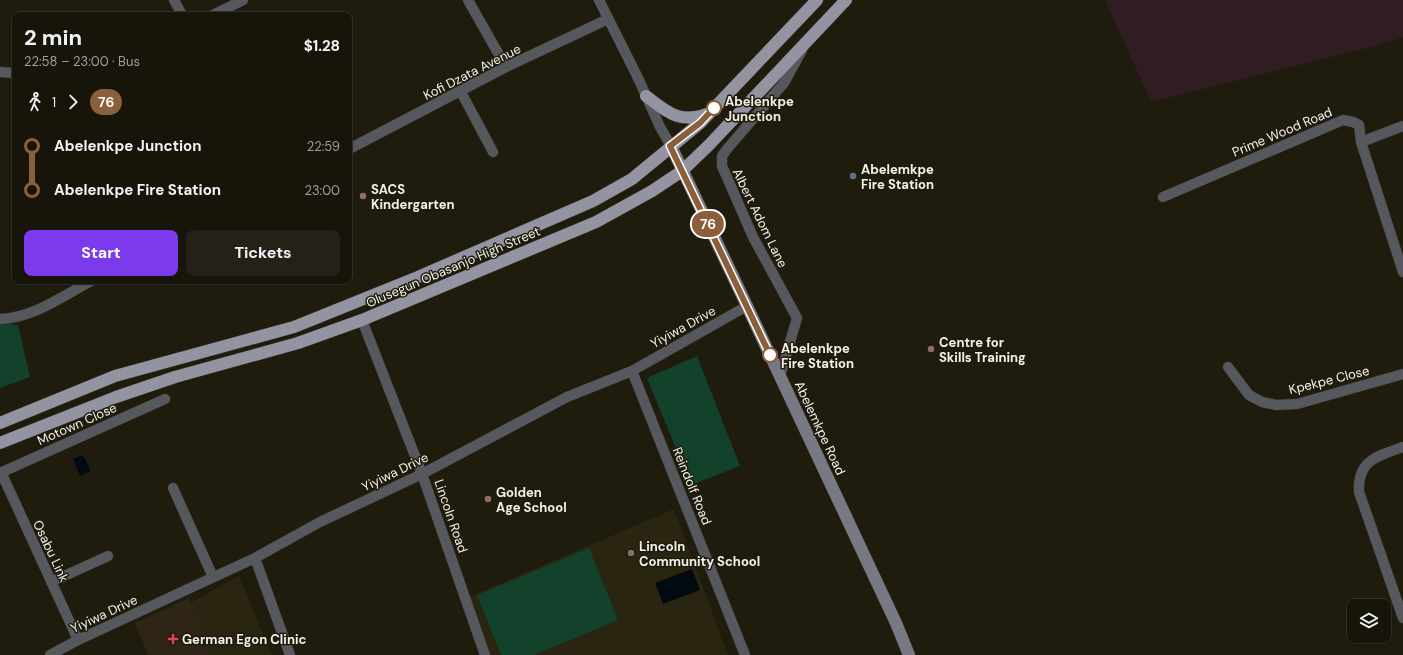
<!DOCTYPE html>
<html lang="en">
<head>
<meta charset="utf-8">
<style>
  body { margin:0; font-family:"DM Sans",sans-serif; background:#242218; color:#f1f3f6; height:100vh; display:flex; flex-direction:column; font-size:15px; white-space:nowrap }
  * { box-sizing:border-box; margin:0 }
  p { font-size:13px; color:#9e9f9c }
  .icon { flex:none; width:22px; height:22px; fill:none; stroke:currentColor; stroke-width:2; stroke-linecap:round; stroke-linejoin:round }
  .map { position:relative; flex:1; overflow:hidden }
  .details { position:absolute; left:12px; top:12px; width:340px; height:272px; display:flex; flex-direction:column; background:#17150a; border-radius:8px; box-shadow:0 1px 3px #0004,0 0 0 1px #36342b }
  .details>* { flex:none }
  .badge { padding:0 8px; border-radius:13px; font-size:14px; line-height:26px }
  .buttons { position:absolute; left:1347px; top:599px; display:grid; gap:8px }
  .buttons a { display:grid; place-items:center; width:44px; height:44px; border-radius:8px; background:#17150a; box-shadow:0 1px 3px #0004,0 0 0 1px #36342b; font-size:20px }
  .map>.badge { position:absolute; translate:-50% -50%; box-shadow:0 0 0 2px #fff }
  .legs { display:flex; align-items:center; gap:6px; height:44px; padding:0 12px; font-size:13px }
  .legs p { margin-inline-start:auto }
  .head { display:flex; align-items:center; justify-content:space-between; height:68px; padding:0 12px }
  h1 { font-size:22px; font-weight:700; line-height:30px }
  .cta { display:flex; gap:8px; margin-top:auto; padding:8px 12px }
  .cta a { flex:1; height:46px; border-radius:8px; background:#7c3aed; color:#fff; font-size:16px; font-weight:700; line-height:46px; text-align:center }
  .cta a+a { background:#242218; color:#f1f3f6 }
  ul { padding:0 12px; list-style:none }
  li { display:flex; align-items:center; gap:14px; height:44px; font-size:15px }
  li i { display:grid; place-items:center; width:6px; height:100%; margin:0 5px; background:currentColor }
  li i::after { content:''; width:10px; height:10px; margin:-5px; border:3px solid; border-radius:50%; background:#17150a }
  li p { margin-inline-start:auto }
  li:first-child i { background:linear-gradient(#0000 50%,currentColor 0) }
  li:last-child i { background:linear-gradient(currentColor 50%,#0000 0) }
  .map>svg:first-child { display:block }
</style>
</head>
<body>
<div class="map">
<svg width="1403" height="655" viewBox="0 0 1403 655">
  <rect width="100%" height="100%" fill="#1f1c0e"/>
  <path fill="#2f1d23" d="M1105,0H1403V37L1375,46L1151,102Z"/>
  <path fill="#2a2511" d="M674,509L728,655H491L469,597Z
    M239,576L272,655H202L183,607Z"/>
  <path fill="#2e2516" d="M189,598L211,655H148L135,623Z"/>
  <path fill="#12412c" d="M0,323L18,325L30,377L0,388Z
    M697,356L740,466L691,485L647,378Z
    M589,548L618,620L534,655H501L477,595Z"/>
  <path fill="#000a10" d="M83,455L91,471L80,476L73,459Z
    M692,569L700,590L663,604L655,583Z"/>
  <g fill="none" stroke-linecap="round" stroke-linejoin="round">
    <defs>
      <path id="street" d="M174,0L182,15
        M468,0L506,67
        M599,0L639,80L660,127L671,146
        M213,15L243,0
        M0,72L15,73
        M461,92L493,152
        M1361,142L1403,126
        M349,149L506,67L608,19
        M1163,197L1343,120L1353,122L1359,125L1361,142L1403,272
        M0,319C33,318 63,296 91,281
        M362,320L422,474L485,655
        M1228,367L1249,395L1262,402L1276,405L1297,404L1403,374
        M632,371L745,655
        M780,376L797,318L753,237L722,166V156L727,149L784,83L802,50
        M1,472L78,640
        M0,473L165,399
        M173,488L213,577
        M255,558L290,655
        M51,582L108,556
        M1403,618L1359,492C1357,460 1378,456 1403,447
        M50,655L78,640L255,558L320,522L422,474L567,397L632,371L747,306"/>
      <path id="secondary" d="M671,146L747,306L896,623L909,655"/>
      <path id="primary" d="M646,96C667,112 679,124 707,114
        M0,423L115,376L294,327L418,277L593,201L632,179L700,123L817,0
        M0,443L116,397L175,377L298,343L362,320L596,222L652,191L682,171L709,145L846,0"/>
    </defs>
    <use href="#street" stroke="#383628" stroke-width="11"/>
    <use href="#secondary" stroke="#383628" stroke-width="13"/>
    <use href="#primary" stroke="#383628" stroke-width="13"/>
    <use href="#street" stroke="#57575e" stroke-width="10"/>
    <use href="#secondary" stroke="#797984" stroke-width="12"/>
    <use href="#primary" stroke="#9393a1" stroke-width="12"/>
  </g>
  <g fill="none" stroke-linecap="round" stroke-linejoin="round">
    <defs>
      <path id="line-1" d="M714,108L700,123L670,146L770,355"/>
    </defs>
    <use href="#line-1" stroke="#fff" stroke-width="9"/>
    <use href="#line-1" stroke="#8b5e3c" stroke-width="6"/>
  </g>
  <g fill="#fff" stroke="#8b5e3c" stroke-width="2">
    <circle cx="714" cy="108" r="7"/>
    <circle cx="770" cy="355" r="7"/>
  </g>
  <circle fill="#5c6f8a" stroke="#1f1c0e" stroke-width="1.5" cx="853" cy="176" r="4"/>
  <g fill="#8d6e63" stroke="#1f1c0e" stroke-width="1.5">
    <circle cx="363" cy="196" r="4"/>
    <circle cx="931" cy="349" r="4"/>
    <circle cx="488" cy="499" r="4"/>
    <circle cx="631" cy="553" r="4"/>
  </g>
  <path fill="#e0444e" stroke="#1f1c0e" stroke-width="1.5" d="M171 633h4v4h4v4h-4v4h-4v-4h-4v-4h4z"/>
  <g text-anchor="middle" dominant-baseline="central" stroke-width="3" stroke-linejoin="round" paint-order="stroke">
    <g font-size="13" fill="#f3f1e8" stroke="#1f1c0e">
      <text transform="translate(472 72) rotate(-27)">Kofi Dzata Avenue</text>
      <text transform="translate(1282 132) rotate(-23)">Prime Wood Road</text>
      <text transform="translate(760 218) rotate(64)">Albert Adom Lane</text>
      <text transform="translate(453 267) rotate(-23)">Olusegun Obasanjo High Street</text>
      <text transform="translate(683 327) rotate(-29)">Yiyiwa Drive</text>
      <text transform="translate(1329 380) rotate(-14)">Kpekpe Close</text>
      <text transform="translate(77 424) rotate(-24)">Motown Close</text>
      <text transform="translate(820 428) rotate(65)">Abelemkpe Road</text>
      <text transform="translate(395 472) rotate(-26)">Yiyiwa Drive</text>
      <text transform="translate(692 486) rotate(68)">Reindolf Road</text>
      <text transform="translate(451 516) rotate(71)">Lincoln Road</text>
      <text transform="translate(51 551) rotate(65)">Osabu Link</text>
      <text transform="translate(104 614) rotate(-25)">Yiyiwa Drive</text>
    </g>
    <g font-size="13" font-weight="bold" fill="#f3f1e8" stroke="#1f1c0e" text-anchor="start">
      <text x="725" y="101">Abelenkpe<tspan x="725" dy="15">Junction</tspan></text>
      <text x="781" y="348">Abelenkpe<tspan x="781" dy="15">Fire Station</tspan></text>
    </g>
    <g font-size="13" font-weight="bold" fill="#f3f1e8" stroke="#1f1c0e" text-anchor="start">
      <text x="861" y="169">Abelemkpe<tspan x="861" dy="15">Fire Station</tspan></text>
      <text x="371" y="189">SACS<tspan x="371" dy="15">Kindergarten</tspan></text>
      <text x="939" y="342">Centre for<tspan x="939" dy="15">Skills Training</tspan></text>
      <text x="496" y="492">Golden<tspan x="496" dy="15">Age School</tspan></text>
      <text x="639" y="546">Lincoln<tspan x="639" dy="15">Community School</tspan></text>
      <text x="182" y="639">German Egon Clinic</text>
    </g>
  </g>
</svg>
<div class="buttons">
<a><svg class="icon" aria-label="layers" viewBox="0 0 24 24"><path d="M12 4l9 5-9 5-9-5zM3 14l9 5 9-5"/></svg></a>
</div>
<b class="badge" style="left:708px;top:224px;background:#8b5e3c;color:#fff">76</b>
<section class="details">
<div class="head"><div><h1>2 min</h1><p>22:58 – 23:00 · Bus</p></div><b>$1.28</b></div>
<div class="legs"><svg class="icon" aria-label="walk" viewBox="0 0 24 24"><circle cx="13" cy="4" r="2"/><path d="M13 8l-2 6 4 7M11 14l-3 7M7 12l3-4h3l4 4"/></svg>1<svg class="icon" aria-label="forward" viewBox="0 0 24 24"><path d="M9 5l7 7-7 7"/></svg><b class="badge" style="background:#8b5e3c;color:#fff">76</b></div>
<ul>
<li><i style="color:#8b5e3c"></i><b>Abelenkpe Junction</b><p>22:59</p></li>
<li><i style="color:#8b5e3c"></i><b>Abelenkpe Fire Station</b><p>23:00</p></li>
</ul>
<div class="cta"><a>Start</a><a>Tickets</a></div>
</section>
</div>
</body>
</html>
